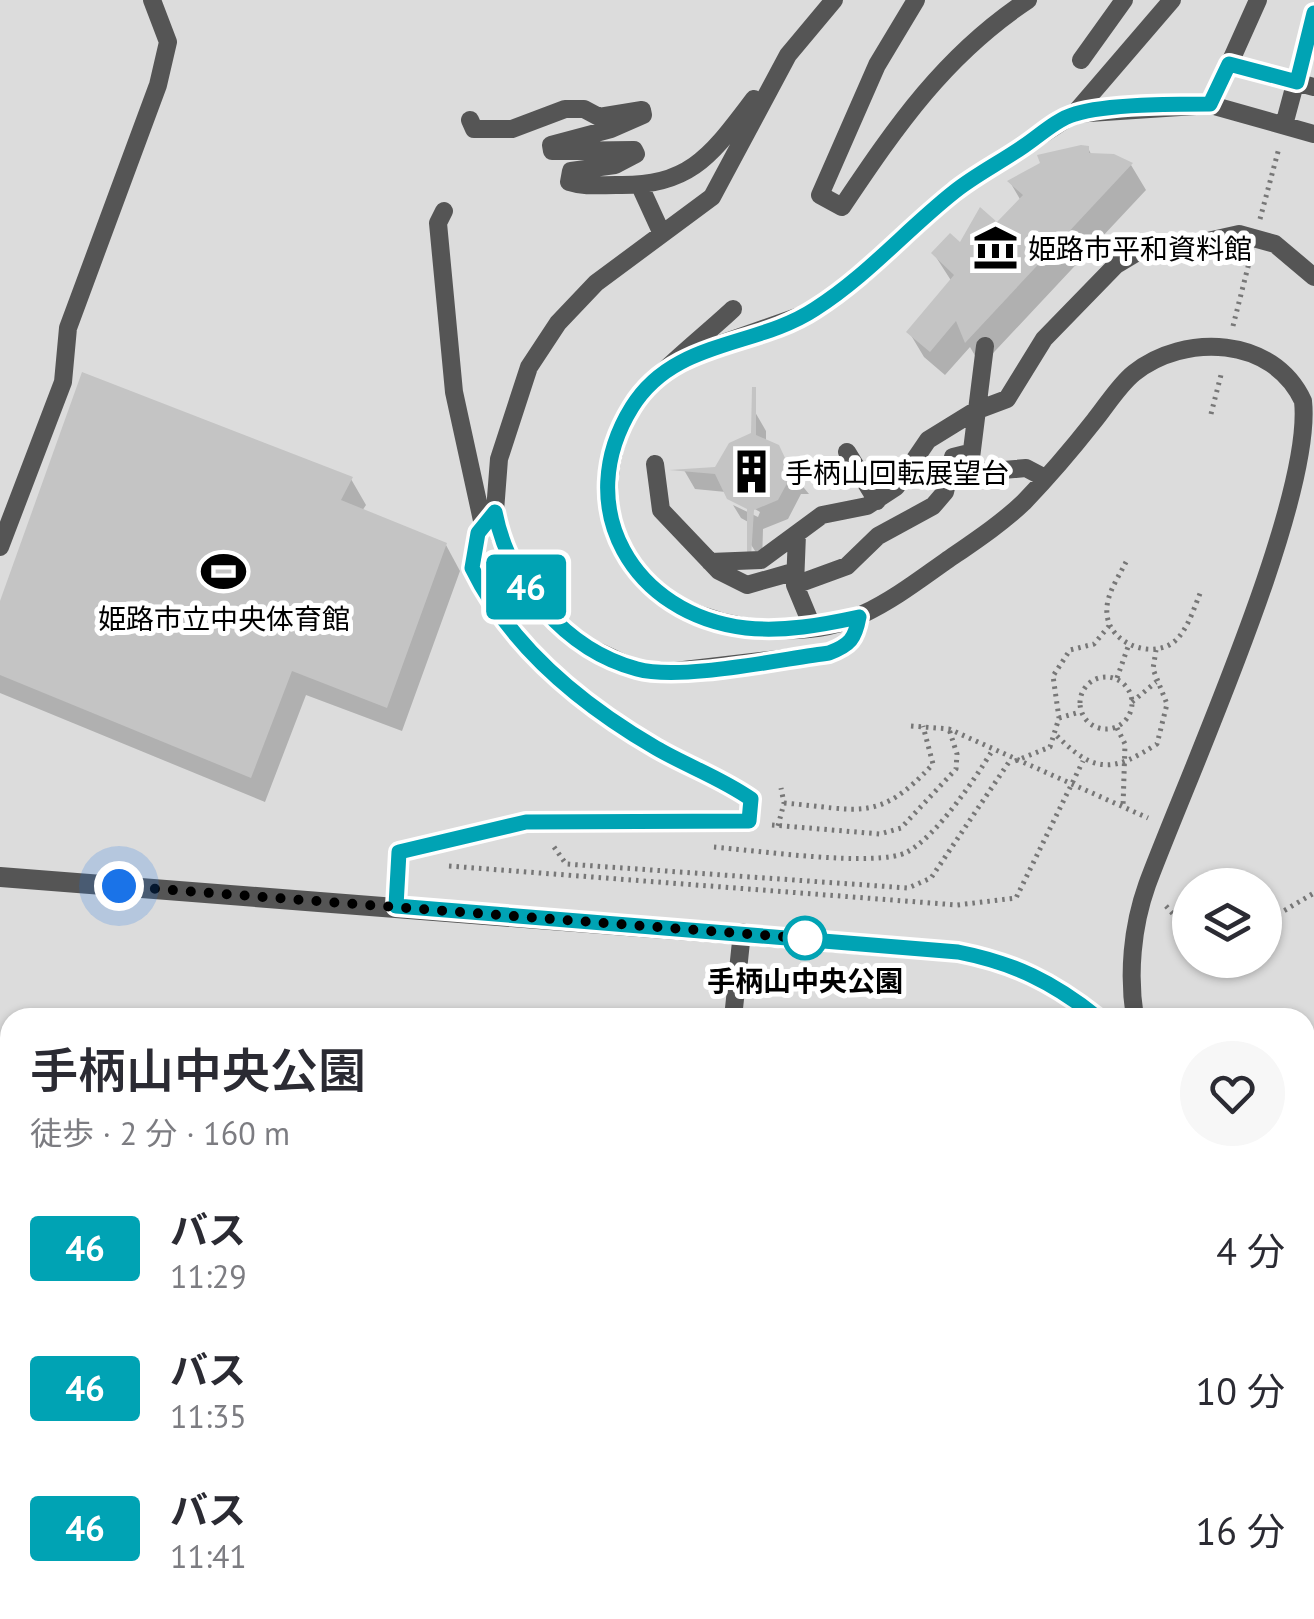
<!DOCTYPE html>
<html lang="ja">
<head>
<meta charset="utf-8">
<style>
  body { margin:0; font-family:"PT Sans","Noto Sans JP",sans-serif; background:#f7f7f7; color:#2b2b33; height:100vh; display:flex; flex-direction:column; font-size:38px; white-space:nowrap }
  * { box-sizing:border-box; margin:0 }
  p { font-size:32px; color:#7c7c81 }
  .icon { flex:none; width:55px; height:55px; fill:none; stroke:currentColor; stroke-width:2; stroke-linecap:round; stroke-linejoin:round }
  .map { position:relative; flex:1; overflow:hidden }
  .sheet { position:absolute; left:0px; top:1008px; width:1315px; height:612px; display:flex; flex-direction:column; background:#fff; border-radius:30px 30px 0 0; box-shadow:0 2px 8px #0004 }
  .sheet>* { flex:none }
  .badge { padding:0 20px; border-radius:8px; font-size:35px; line-height:65px }
  .tools { position:absolute; left:1172px; top:868px; display:grid; gap:20px }
  .tools a { display:grid; place-items:center; width:110px; height:110px; border-radius:50%; background:#fff; box-shadow:0 2px 8px #0004; font-size:50px }
  .you { position:absolute; width:50px; height:50px; margin:-25px; border:8px solid #fff; border-radius:50%; background:#1a73e8; box-shadow:0 0 0 15px #1a73e833 }
  .map>.badge { position:absolute; translate:-50% -50%; box-shadow:0 0 0 5px #fff }
  .round { display:grid; place-items:center; flex:none; width:105px; height:105px; border-radius:52px; background:#f7f7f7 }
  .head { display:flex; align-items:center; justify-content:space-between; height:170px; padding:0 30px }
  h1 { font-size:48px; font-weight:600; line-height:75px }
  ul { padding:0; list-style:none }
  li { display:flex; align-items:center; gap:30px; height:140px; padding:0 30px }
  li div { flex:1 }
  li b { display:block; font-size:38px }
  li em { font-style:normal }
  li .badge { min-width:110px; font-weight:700; text-align:center }
  .map>svg:first-child { display:block }
</style>
</head>
<body>
<div class="map">
<svg width="1314" height="1619" viewBox="0 0 1314 1619">
  <rect width="100%" height="100%" fill="#fff"/>
  <path fill="#dcdcdc" fill-rule="evenodd" d="M0,0H1314V1619H0ZM1190,885H1265V960H1190ZM10,1018H1305V1610H10Z"/>
  <path fill="#0003" d="M1088,148L1092,156H1113L1131,165L1146,190L981,366L970,347L945,375L924,357L909,332L952,282L934,254L961,246L997,225L1021,201L1010,182Z
    M755,412L766,431V442L809,494H801L788,519L763,529L762,562L750,543V523L741,518L733,505L758,517L760,512L726,492L695,489L684,470H716L753,435Z
    M351,479L366,505L362,511L446,545L460,571L402,731L306,695L265,802L0,693V608Z
    M1305,1470L1314,1477V1525L1305,1538Z
    M868,1610H1182L1181,1619H867Z"/>
  <path fill="#c4c4c4" d="M1081,145L1089,146V153L1114,154L1133,163L965,343L956,321L930,352L906,332L954,275L931,253L950,233L960,242L980,207L997,222L1023,195L1007,181L1040,163L1037,155Z
    M82,372L353,477L341,500L447,543L387,708L292,671L251,778L0,675V601Z
    M752,387H756V435L779,445L791,471L833,472L791,476L778,500L754,510L751,557L747,556V509L727,499L715,474L669,470L715,467L729,443L751,433Z
    M1305,1467L1314,1473V1492L1305,1504Z
    M865,1610H1166L1165,1619H864Z"/>
  <g fill="none" stroke-linecap="round" stroke-linejoin="round">
    <path stroke="#777" stroke-width="5" stroke-dasharray="2.5 5" stroke-linecap="butt" d="M1260,219L1279,148
      M1233,326L1250,259
      M1211,414L1222,371
      M1126,562C1118,578 1105,596 1107,614C1109,644 1153,660 1175,641C1188,629 1194,608 1201,591
      M1080 703a26 26 0 1 1 52 0a26 26 0 1 1-52 0Z
      M1117,678L1129,644
      M1132,702L1156,682
      M1059,718L1080,712
      M911,726L949,729L1148,818
      M1117,728L1125,744L1123,807
      M1057,736C1095,774 1113,772 1157,744L1167,704L1153,669L1156,650
      M1015,761L1050,747L1059,718L1053,676L1070,650L1094,644L1109,626
      M784,803C859,809 878,824 933,764L923,726
      M772,825L880,834L901,828L956,769L957,754L949,729
      M778,826L784,803L781,788
      M554,847L566,864L908,888L931,878L1011,759
      M714,847C752,850 878,868 907,852C936,837 975,779 992,751
      M449,866L957,905L1016,898L1083,761
      M1166,906L1190,933
      M1265,922L1314,893"/>
    <path stroke="#555" stroke-width="18" d="M834,0L788,55L712,197L596,283L558,323L529,367L499,459L495,511L500,537L528,591L578,642L638,670L675,671L829,653C850,645 855,639 859,617
      M916,0L877,65L820,195L842,207C897,125 945,55 1028,0
      M1081,60L1124,0
      M1229,64L1314,87
      M1211,105L1258,0
      M1074,114L1172,0
      M470,120L474,129H512L565,109H584L599,117L642,110L643,115L611,129L551,145L552,151L634,150L636,154L615,165L571,171L569,182C584,187 600,185 616,185C691,187 712,154 754,99
      M1284,125L1314,13
      M640,186L662,234
      M444,211L438,223L454,392L483,525
      M733,309C707,334 647,380 631,409C592,477 604,571 681,607C733,631 810,641 863,614C893,600 919,580 946,561C972,543 1001,524 1024,502C1049,476 1072,449 1094,421C1107,405 1119,385 1134,373C1184,333 1273,336 1303,401C1314,500 1185,782 1147,885C1132,927 1128,975 1135,1018
      M985,346L970,466L979,472L1026,468L1045,478
      M689,355L811,312L863,275L954,192L1074,114L1211,105L1314,134
      M847,452L877,501
      M655,464L661,510L719,571L747,585L793,572
      M797,534L795,585L812,626
      M0,547L63,382L68,328L158,85L168,42L152,0
      M710,562L761,560L822,515L867,506L896,487L928,440L975,411L1007,399L1044,339L1116,265L1136,253L1157,245L1185,246L1239,234L1275,244L1314,277
      M795,585L847,566L878,536L933,506L945,492L953,457L969,453
      M396,906L399,852L526,822L749,821L751,799C721,778 687,766 656,748C582,705 510,646 473,568L478,533L495,511
      M733,1018L742,932
      M818,1619L819,1610"/>
    <path stroke="#555" stroke-width="20" d="M0,877L958,952C1014,963 1053,982 1098,1018
      M1305,1251L1314,1257"/>
  </g>
  <g fill="none" stroke-linecap="round" stroke-linejoin="round">
    <defs>
      <path id="line" d="M1098,1018C1053,982 1014,963 958,952L396,906L399,852L526,822L749,821L751,799C721,778 687,766 656,748C582,705 510,646 472,568L478,533L495,512C509,583 566,650 637,669C681,681 781,659 829,653C850,645 855,639 859,617C822,625 784,632 746,628C633,615 570,507 632,407C674,339 756,348 815,309C867,276 906,230 954,192C975,175 1001,162 1024,146C1039,136 1057,119 1075,114C1107,104 1175,104 1210,104L1229,64L1297,82L1314,13"/>
    </defs>
    <use href="#line" stroke="#fff" stroke-width="22"/>
    <use href="#line" stroke="#00a3b4" stroke-width="15"/>
    <path stroke="#000" stroke-width="10" stroke-dasharray="0 18" d="M119,886L814,939L805,938"/>
  </g>
  <defs>
    <symbol id="museum-bare" viewBox="-9 -9 18 18"><path d="M0-6L6-3V-2H-6V-3ZM-5-1h2V3h-2ZM-1-1h2V3h-2ZM3-1h2V3H3ZM-6 4H6V6H-6Z" fill="#000" stroke="#fff" stroke-width="2.5" paint-order="stroke"/></symbol>
    <symbol id="building-bare" viewBox="-9 -9 18 18"><path d="M-4-6H4V6H1V3H-1V6H-4ZM-2.5-4.3h1.7v1.8h-1.7ZM.8-4.3h1.7v1.8H.8ZM-2.5-1h1.7V.8h-1.7ZM.8-1h1.7V.8H.8Z" fill="#000" stroke="#fff" stroke-width="2.5" paint-order="stroke"/></symbol>
    <symbol id="stadium-bare" viewBox="-9 -9 18 18"><path d="M0-5a6.5 5 0 1 0 0 10a6.5 5 0 1 0 0-10ZM-3.5-1.8h7v3.6h-7Z" fill="#000" stroke="#fff" stroke-width="2.5" paint-order="stroke"/></symbol>
  </defs>
  <g fill-rule="evenodd">
    <use href="#museum-bare" x="964" y="216" width="63" height="63"/>
    <use href="#building-bare" x="720" y="440" width="63" height="63"/>
    <use href="#stadium-bare" x="192" y="540" width="63" height="63"/>
  </g>
  <circle fill="#fff" stroke="#00a3b4" stroke-width="5" cx="805" cy="938" r="20"/>
  <g text-anchor="middle" dominant-baseline="central" stroke-width="10" stroke-linejoin="round" paint-order="stroke">
    <g font-size="28" fill="#000" stroke="#fff" text-anchor="start">
      <text x="1028" y="248">姫路市平和資料館</text>
      <text x="785" y="472">手柄山回転展望台</text>
      <text x="224" y="618" text-anchor="middle">姫路市立中央体育館</text>
    </g>
    <g font-size="28" font-weight="bold" fill="#000" stroke="#fff">
      <text x="805" y="980">手柄山中央公園</text>
    </g>
  </g>
</svg>
<div class="tools">
<a><svg class="icon" aria-label="layers" viewBox="0 0 24 24"><path d="M12 4l9 5-9 5-9-5zM3 14l9 5 9-5"/></svg></a>
</div>
<div class="you" style="left:119px;top:886px"></div>
<b class="badge" style="left:526px;top:587px;background:#00a3b4;color:#fff">46</b>
<section class="sheet">
<div class="head"><div><h1>手柄山中央公園</h1><p>徒歩 · 2 分 · 160 m</p></div><a class="round"><svg class="icon" aria-label="heart" viewBox="0 0 24 24"><path d="M12 20l-8-8c-3-5 5-10 8-4 3-6 11-1 8 4z"/></svg></a></div>
<ul>
<li><span class="badge" style="background:#00a3b4;color:#fff">46</span><div><b>バス</b><p>11:29</p></div><em>4 分</em></li>
<li><span class="badge" style="background:#00a3b4;color:#fff">46</span><div><b>バス</b><p>11:35</p></div><em>10 分</em></li>
<li><span class="badge" style="background:#00a3b4;color:#fff">46</span><div><b>バス</b><p>11:41</p></div><em>16 分</em></li>
</ul>
</section>
</div>
</body>
</html>
